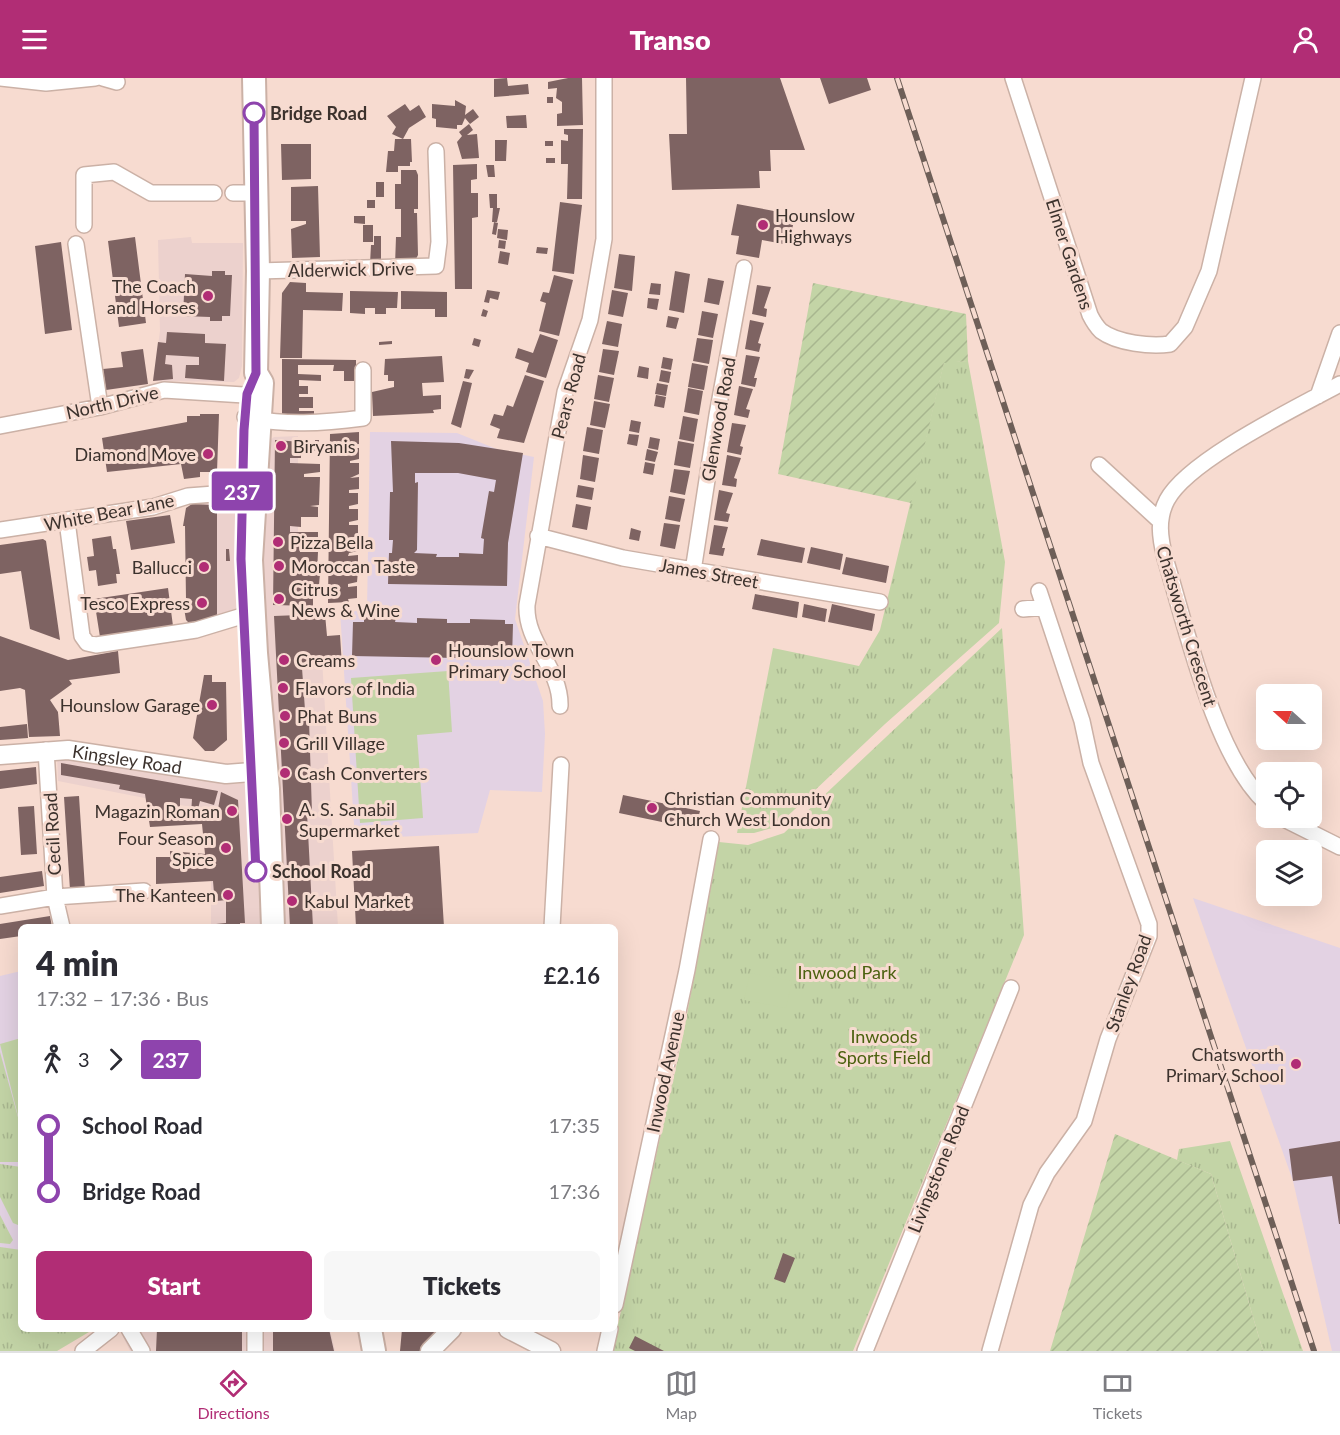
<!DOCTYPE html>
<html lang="en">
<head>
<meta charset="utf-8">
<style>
  body { margin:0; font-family:Lato,sans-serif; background:#f7f7f7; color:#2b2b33; height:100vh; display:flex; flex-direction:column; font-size:22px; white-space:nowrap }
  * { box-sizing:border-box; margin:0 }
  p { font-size:20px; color:#7c7c81 }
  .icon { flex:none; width:33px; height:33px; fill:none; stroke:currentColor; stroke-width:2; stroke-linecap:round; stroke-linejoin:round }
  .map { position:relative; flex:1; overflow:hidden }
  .sheet { position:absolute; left:18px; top:846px; width:600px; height:408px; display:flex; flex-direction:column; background:#fff; border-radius:9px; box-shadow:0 6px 24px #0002 }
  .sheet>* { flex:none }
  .badge { padding:0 12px; border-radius:4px; font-size:21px; line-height:39px }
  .needle { width:39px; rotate:291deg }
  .controls { position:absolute; left:1256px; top:606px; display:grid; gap:12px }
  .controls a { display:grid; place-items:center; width:66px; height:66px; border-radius:9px; background:#fff; box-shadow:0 6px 24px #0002; font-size:30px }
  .map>.badge { position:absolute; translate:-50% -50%; box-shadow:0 0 0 3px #fff }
  .legs { display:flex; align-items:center; gap:9px; height:66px; padding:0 18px; font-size:20px }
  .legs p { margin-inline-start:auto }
  .overview { display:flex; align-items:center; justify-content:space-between; height:102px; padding:0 18px }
  h1 { font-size:33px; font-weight:800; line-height:45px }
  .cta { display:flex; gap:12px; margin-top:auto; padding:12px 18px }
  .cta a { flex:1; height:69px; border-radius:9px; background:#b12d75; color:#fff; font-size:24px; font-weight:800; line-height:69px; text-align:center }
  .cta a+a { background:#f7f7f7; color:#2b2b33 }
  ul { padding:0 18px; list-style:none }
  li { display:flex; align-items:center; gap:21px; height:66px; font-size:22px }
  li i { display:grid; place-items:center; width:9px; height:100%; margin:0 8px; background:currentColor }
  li i::after { content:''; width:15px; height:15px; margin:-8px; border:4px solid; border-radius:50%; background:#fff }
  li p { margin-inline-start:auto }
  li:first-child i { background:linear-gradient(#0000 50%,currentColor 0) }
  li:last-child i { background:linear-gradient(currentColor 50%,#0000 0) }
  header { display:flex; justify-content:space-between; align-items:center; height:78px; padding:0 18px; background:#b12d75; color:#fff; font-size:27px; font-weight:800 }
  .tabs { display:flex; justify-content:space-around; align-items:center; height:84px; border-top:2px solid #e1e1e2; background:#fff; font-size:16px; color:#7c7c81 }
  .tabs a { display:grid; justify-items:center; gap:3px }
  .tabs .active { color:#b12d75 }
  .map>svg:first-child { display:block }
</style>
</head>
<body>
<header><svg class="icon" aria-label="menu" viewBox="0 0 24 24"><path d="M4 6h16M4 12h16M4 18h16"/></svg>Transo<svg class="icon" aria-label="person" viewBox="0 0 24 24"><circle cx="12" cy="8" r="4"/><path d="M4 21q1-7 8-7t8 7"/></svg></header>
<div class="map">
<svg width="1340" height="1273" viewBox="0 0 1340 1273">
  <defs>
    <pattern id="grass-tufts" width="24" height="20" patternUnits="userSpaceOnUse" patternTransform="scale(1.5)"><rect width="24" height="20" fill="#c3d4a6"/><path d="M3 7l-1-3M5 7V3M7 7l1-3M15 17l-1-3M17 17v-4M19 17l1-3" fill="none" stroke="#a8b68f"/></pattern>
    <pattern id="garden-furrows" width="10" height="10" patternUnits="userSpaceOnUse" patternTransform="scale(1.5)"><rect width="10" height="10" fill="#c3d4a6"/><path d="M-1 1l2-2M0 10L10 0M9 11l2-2" fill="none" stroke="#a8b68f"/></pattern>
  </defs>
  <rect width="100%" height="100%" fill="#f7dbd0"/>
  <path fill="#ecd1cd" d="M191,159L192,165H243L242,288L239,300L234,304L153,303L160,253L158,162Z
    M298,358V529L319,530L338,849H211V733L58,703L57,676L234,706L269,704L257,543L198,548L203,423L269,426V363L274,359Z
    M124,1251H330L335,1273H130L123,1259Z"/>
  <path fill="#e3d2e3" d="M370,354L457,355L499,372L534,379L515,541L543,623L545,656L542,714L490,712L478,755L355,761L340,533H367Z
    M1193,820L1340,870V1273H1332L1293,1103Z
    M21,893V1251L0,1273V898Z"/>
  <path fill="url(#grass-tufts)" d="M968,283L1005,484L999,545L885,646L776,749L754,755H737L773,570L859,588L880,552L944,284Z
    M1002,550L1024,857L853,1273H612L683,958L719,764L748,767L784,755Z
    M0,974L21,1050V1084H0Z
    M1230,1063L1303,1273H1263L1211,1096L1177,1082L1179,1071Z
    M0,1086L21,1089V1141L18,1147L13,1145L0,1119Z
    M0,1137L13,1162L10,1166L0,1165Z
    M0,1169L21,1172V1251H78L89,1254L57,1273H0Z"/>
  <path fill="url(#garden-furrows)" d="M813,205L966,236L968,283L944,285L911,425L778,396Z
    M1115,1056L1211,1096L1263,1273H1050Z"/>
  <path fill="#c3d4a6" d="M448,593L452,654L417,657L423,740L360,745L351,600Z
    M750,895L792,903L786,930L744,922Z
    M21,960V1050L0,966Z"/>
  <path fill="#7e6362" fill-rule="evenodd" d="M507,0L508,8L528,6L529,16L494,19V1Z
    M568,0H582L583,47L557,48V36L562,35V24L556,20L557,10L548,11V4Z
    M686,0H780L805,72H770L771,93H759L760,110L672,112L669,56H687Z
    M820,0H867L871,12L829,26Z
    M547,19H553V25H547Z
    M455,22L466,28L465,37L473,31L479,39L470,46L465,40L462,47H457V51L436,49V41L432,40V26L455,28Z
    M405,26L410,33L419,27L426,39L409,50L403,61L392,56L396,49L387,38Z
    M526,37L527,50H507L506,38Z
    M469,46L473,52L467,57L477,56L479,80L462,81L457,64L462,58L459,54Z
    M564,51H583L582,121H567L568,86H561V62L568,63V57L564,56Z
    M395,61H411L412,84H410V88H398V94H386L388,73H394Z
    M495,62H507L506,83H495Z
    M545,63H553V68H545Z
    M281,66H311V101L282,102Z
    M546,80H555V85H546Z
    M477,86V101L471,102V115H478V139L472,140V211H455L453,87Z
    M486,87H494L495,99H488Z
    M401,92H416L418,97V131H414V135H417L418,177L416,181L395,187L396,159H401V131H395V106H401Z
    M376,104H384V119H376Z
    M318,108L320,179L292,180L291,151L306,146V143H291V109Z
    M489,116H497V130H500L497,144H492L493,130H490Z
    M367,122H375V130H367Z
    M560,124L582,127L574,196L552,193Z
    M737,126L795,137L789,167L762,162L759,180L736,176L739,158L731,157Z
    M354,138H365V146L354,145Z
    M494,144L498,145L496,157L492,156Z
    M363,147H373V164H363Z
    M498,151L508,152L507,162L497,160Z
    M374,158H381V187L370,186L371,167H374Z
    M135,159L146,245L119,249L108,163Z
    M499,162L506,163L505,171L498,170Z
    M61,164L72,252L45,256L35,168Z
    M537,169L548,170L547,176L536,175Z
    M500,173L510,175L508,187L498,185Z
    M619,176L635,178L632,213L614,210Z
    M212,193H225V197H232L230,238H222V243H210V239L183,238L185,196L212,198Z
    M675,193L690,196L684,235L669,232Z
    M554,197L573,202L559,258L539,253L546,225L540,223L543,214L549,215Z
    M708,200L724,203L719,227L704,224Z
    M290,204L306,205V214L343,215L342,233L303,232L302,280H280L282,215Z
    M651,205L661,206L660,217L649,216Z
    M757,207L771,209L764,230L767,231L766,239L752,236Z
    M487,212L500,214L498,222L490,220L489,225L484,224Z
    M612,212L628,215L623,239L608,236Z
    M350,213L398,214L397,230H386V236H375V230H365V236L350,235Z
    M401,213L447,214V239H435V231H401Z
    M648,220L659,221L657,232L647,230Z
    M483,231L488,233L486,239L481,238Z
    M702,233L718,236L713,260L698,257Z
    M668,238L679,240L676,251L666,249Z
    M750,242L764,245L758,265L761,266L759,274L745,271Z
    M607,243L622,246L618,269L602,266Z
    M167,254L205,256V265L226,266L224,303L185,300L186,287H199V279L166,277L165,286L172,287L173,301L153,303L158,264L166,265Z
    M540,256L558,262L546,300L526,294L529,285L515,280L518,270L533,275Z
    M474,260L481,262L479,269L472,267Z
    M697,260L713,262L709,286L693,283Z
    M392,263V266L379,267V264Z
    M143,271L148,306L106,312L103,291L123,289L121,274Z
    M603,271L619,273L614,297L599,294Z
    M746,277L760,279L754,300H757L755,309L741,306Z
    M442,278L444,304L422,305L423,318L441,317V331L433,332L434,335L373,338L372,314L394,309V303H388V297H384L385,281Z
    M663,279L673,281L671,292L661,290Z
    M282,281L356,282V303H344V293H333L334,287H298V296L321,297V303L299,302V308H308V316H299V319H313V330H299V333H314V341L282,340Z
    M692,285L708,288L704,312L688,309Z
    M639,288L649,290L648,301L637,299Z
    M466,291L474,292L469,301L464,300Z
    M661,292L671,294L669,305L659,303Z
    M525,297L544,303L524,365L497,360L500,351L490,347L494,336L503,338L507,327L513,329Z
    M598,297L614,300L609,324L594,321Z
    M463,303L472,305L461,350L451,346Z
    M657,305L668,307L666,318L655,316Z
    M739,308L753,311L746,331L750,332L748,340L734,337Z
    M688,310L703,313L699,337L684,334Z
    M656,317L666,319L664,330L654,328Z
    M594,323L610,326L605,350L590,347Z
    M200,336H219L217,394H200V399L184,401L181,386L107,394L102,360L187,344V338H200Z
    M683,338L698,341L694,364L679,361Z
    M631,342L641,344L639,355L629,353Z
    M732,345L746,347L740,368L743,369L741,377L727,374Z
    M587,349L603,352L599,376L583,373Z
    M359,354V366L350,367V370H359V381L350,383V385H359V396L350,400L359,399V411L349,412V415H358V426L349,428V431H358V442L349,444V447H358V458L349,460V463L358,462V473L349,475L348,478L358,477V489L348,491V493L358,492L357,504L348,506V509L357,508V520L348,521L349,524L328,525L330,356Z
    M629,356L639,357L637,368L627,366Z
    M650,359L660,361L658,372L648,370Z
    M275,362L315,365V362H319V373H301V380H290V385L320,386V394L304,396V399H320L319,427L310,428L318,429V439H301V449L290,448V454H318V460H300V463H318V471H300V474H318L317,495H301L320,496L319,507H314L312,516H307V519H313V528L273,527Z
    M391,363L459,365L523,375L508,465L507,508L388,506L389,475H392L393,462H389L390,414H393ZM415,395H458L496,402L494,414L489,413L481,460L484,461L483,476L459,475V479H436L437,476L414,475L417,472L418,404L415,405Z
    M678,363L694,366L690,390L674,387Z
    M647,371L658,374L655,384L645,382Z
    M583,377L599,380L595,404L580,401Z
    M727,377L741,380L734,400L737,401L736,409L722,407Z
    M645,384L655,386L653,397L643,395Z
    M674,391L690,393L685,417L670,414Z
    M578,407L594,410L592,422L576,419Z
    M719,412L733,415L726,435L730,436L728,444L714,442Z
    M669,418L685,421L680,444L665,441Z
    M192,426L213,427L217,430V539L190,546L186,542L183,524L186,522L185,448H183L186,430Z
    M576,426L591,429L587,452L572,449Z
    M170,437L175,465L131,472L126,443Z
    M664,445L680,447L675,471L660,468Z
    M714,447L728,449L722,470H725L723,478L709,476Z
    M631,450L641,453L639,463L629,461Z
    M111,458L113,471H116L120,496H116L117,505L98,508L96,492L89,493L87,479L94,478L92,461Z
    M43,461L46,463L60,562L30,551L21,493L0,496V467Z
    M761,461L805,470L802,485L757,477Z
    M811,469L843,476L840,492L807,485Z
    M226,471H229L230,483H226Z
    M846,479L889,488L886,505L842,496Z
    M168,510L173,548L100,559L94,521Z
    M755,516L799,524L797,540L752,531Z
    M804,526L827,531L825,544L802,539Z
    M832,526L875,536L872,553L828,544Z
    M325,536L327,558L340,557L342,588L302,590L305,632H309V642L312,735H307L313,849H290L274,538Z
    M364,539L396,540L395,544L417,545V540L447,541V545H470V541L505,542V546H513L512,581L352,578L353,544H364Z
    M0,558L68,582L118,573L120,595L69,602L72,606L50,622L58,634L60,658L29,659L25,612L20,610L0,613Z
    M204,597H212V604H226L227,662L214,673H205L193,660Z
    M27,646L28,660L0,662V649Z
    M61,685L218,713L214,727L200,723L197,735L217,737L221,714L238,722L245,845H240V849H215L216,846L226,845V822L208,824L207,815H214L213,803L156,806V779H170V773L205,776L202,746L150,749L145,716L119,711L120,707L61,697ZM180,720L192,721L191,736H180Z
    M36,689L37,706L0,711V693Z
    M623,717L700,733L698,741L683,739L681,748L619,735Z
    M79,718L85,811L70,812L64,719Z
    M34,728L37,776L21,777L18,729Z
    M439,768L444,849H356L352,773Z
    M42,793L44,808L0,815V799Z
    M50,838L52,849H21V858L0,861V846Z
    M1340,1063V1146H1339L1332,1098L1293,1103L1289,1071Z
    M783,1175L795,1180L785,1205L774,1201Z
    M157,1251H242V1273H156Z
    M273,1251H329L334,1273H273Z
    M402,1251H443L423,1273H400Z
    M635,1258L664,1273H635L629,1270Z"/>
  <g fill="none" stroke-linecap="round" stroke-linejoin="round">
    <defs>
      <path id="minor" d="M0,0L46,5L95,0
        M103,0L117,4
        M1013,0L1090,237C1093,243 1097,249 1101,253C1117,265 1151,269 1170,266L1185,249L1209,193L1253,0
        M233,115H256
        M84,147V97L114,94L151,115H214
        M76,166L100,329
        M258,193L436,188L439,164L436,73
        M1318,318L1340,255
        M245,339C284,348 324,345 363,340V292
        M0,348L100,329L164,312L261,318
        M1099,387L1160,443
        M67,443L82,558L87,565L96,567L196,552L242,538
        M0,452L153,429L188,418L254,413
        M538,458L623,480L880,524
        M693,493L717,337L744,190
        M1023,531L1044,529
        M560,628C561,590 525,565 527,527L565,314L590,242L604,161V0
        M46,672L55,819L62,849
        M1266,725C1215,679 1186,548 1165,480C1160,460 1157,441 1167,422C1188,382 1298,329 1340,306
        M1282,740L1340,769
        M0,828L55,819L144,813
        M552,849L561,687
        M615,1227L687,892L711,761
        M129,1251L142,1273
        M83,1273L111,1251
        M255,1273V1251
        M605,1273L610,1251
        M865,1273L1011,910
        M990,1273L1031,1127L1047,1095L1084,1043L1108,961L1149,858V846L1091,685L1082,643L1039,513"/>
      <g id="tertiary">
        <path id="s1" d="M0,677L68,672L226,696L252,694"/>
        <path d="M508,1251L551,1273"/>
        <path d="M430,1273L452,1251"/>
      </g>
      <path id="primary" d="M254,0L258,193L256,295L262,305L251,482L256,575L268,711L273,849
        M370,1251L374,1273"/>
    </defs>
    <use href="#minor" stroke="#cbb1a6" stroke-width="18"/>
    <use href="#tertiary" stroke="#cbb1a6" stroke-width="21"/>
    <use href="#primary" stroke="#cbb1a6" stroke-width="26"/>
    <use href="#minor" stroke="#fff" stroke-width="15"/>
    <use href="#tertiary" stroke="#fff" stroke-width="18"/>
    <use href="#primary" stroke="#fff" stroke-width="22"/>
    <defs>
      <path id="rail" d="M897,0L1314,1273"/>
    </defs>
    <use href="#rail" stroke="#6e5f58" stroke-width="6"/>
    <use href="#rail" stroke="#f7dbd0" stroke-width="4" stroke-dasharray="11" stroke-linecap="butt"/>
  </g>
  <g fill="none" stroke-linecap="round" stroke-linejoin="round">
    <defs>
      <path id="line-1" d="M254,35L256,295L247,316L244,352L241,481L256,793"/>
    </defs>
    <use href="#line-1" stroke="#fff" stroke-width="14"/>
    <use href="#line-1" stroke="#8e44ad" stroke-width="9"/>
  </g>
  <g fill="#fff" stroke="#8e44ad" stroke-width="3">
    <circle cx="254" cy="35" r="10"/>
    <circle cx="256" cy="793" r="10"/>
  </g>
  <g fill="#b12d75" stroke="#f7dbd0" stroke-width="2">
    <circle cx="763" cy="147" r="6"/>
    <circle cx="208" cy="218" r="6"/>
    <circle cx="281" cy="368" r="6"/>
    <circle cx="208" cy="376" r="6"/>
    <circle cx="278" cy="464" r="6"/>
    <circle cx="279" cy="488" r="6"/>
    <circle cx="204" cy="489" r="6"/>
    <circle cx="279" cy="521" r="6"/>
    <circle cx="202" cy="525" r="6"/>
    <circle cx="284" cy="582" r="6"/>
    <circle cx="436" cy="582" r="6"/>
    <circle cx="283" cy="610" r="6"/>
    <circle cx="212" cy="627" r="6"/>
    <circle cx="285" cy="638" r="6"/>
    <circle cx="284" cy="665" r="6"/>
    <circle cx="285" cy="695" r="6"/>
    <circle cx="652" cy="730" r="6"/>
    <circle cx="232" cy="733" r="6"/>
    <circle cx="287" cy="741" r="6"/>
    <circle cx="226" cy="770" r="6"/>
    <circle cx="228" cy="817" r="6"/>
    <circle cx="292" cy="823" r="6"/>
    <circle cx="1296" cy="986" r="6"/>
  </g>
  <g text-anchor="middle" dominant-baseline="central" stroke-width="6" stroke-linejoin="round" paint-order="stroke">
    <g font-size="18" font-weight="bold" fill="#3c322d" stroke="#f7dbd0" text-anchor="start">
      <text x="270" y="35">Bridge Road</text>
      <text x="272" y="793">School Road</text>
    </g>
    <g font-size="18" fill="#3c322d" stroke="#f7dbd0" text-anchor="start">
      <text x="775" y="137">Hounslow<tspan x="775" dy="21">Highways</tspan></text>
      <text x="196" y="208" text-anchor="end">The Coach<tspan x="196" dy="21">and Horses</tspan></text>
      <text x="293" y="368">Biryanis</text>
      <text x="196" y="376" text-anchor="end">Diamond Move</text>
      <text x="290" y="464">Pizza Bella</text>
      <text x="291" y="488">Moroccan Taste</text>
      <text x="192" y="489" text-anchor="end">Ballucci</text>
      <text x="291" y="511">Citrus<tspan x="291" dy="21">News &amp; Wine</tspan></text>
      <text x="190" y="525" text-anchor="end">Tesco Express</text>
      <text x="448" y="572">Hounslow Town<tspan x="448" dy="21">Primary School</tspan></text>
      <text x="296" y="582">Creams</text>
      <text x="295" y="610">Flavors of India</text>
      <text x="200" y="627" text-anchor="end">Hounslow Garage</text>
      <text x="297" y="638">Phat Buns</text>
      <text x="296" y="665">Grill Village</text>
      <text x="297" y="695">Cash Converters</text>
      <text x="664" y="720">Christian Community<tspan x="664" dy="21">Church West London</tspan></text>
      <text x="299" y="731">A. S. Sanabil<tspan x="299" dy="21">Supermarket</tspan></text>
      <text x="220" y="733" text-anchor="end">Magazin Roman</text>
      <text x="214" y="760" text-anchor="end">Four Season<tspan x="214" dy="21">Spice</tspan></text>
      <text x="216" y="817" text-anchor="end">The Kanteen</text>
      <text x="304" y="823">Kabul Market</text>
      <text x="1284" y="976" text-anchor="end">Chatsworth<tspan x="1284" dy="21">Primary School</tspan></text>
    </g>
    <g font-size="18" fill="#3c322d" stroke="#f7dbd0">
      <text transform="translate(1070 176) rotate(72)">Elmer Gardens</text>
      <text transform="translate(351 191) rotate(-1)">Alderwick Drive</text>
      <text transform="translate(568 318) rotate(-75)">Pears Road</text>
      <text transform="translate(112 324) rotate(-13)">North Drive</text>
      <text transform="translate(718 341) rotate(-80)">Glenwood Road</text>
      <text transform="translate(109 434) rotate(-11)">White Bear Lane</text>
      <text transform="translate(709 495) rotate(10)">James Street</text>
      <text transform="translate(1187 548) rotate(73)">Chatsworth Crescent</text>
      <text stroke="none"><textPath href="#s1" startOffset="128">Kingsley Road</textPath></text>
      <text transform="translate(52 756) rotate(-93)">Cecil Road</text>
      <text transform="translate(1128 905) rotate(-70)">Stanley Road</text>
      <text transform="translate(665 994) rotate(-78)">Inwood Avenue</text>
      <text transform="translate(938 1091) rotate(-68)">Livingstone Road</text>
    </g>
    <g font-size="18" fill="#4b610f" stroke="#f7dbd0">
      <text x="847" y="894">Inwood Park</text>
      <text x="884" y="958">Inwoods<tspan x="884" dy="21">Sports Field</tspan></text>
    </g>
  </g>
</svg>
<div class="controls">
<a><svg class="needle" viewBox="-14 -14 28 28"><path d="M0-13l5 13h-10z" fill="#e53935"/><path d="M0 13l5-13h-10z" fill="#7c7c81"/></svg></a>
<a><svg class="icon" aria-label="locate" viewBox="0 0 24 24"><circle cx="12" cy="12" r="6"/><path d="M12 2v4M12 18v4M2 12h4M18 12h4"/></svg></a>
<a><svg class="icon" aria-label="layers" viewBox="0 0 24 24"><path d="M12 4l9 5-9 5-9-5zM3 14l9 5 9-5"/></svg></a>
</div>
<b class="badge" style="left:242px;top:413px;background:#8e44ad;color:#fff">237</b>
<section class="sheet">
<div class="overview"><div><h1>4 min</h1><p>17:32 – 17:36 · Bus</p></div><b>£2.16</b></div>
<div class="legs"><svg class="icon" aria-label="walk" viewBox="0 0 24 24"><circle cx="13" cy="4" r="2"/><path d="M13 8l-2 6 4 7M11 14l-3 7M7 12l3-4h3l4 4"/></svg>3<svg class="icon" aria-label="forward" viewBox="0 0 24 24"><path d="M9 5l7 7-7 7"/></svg><b class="badge" style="background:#8e44ad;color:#fff">237</b></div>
<ul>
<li><i style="color:#8e44ad"></i><b>School Road</b><p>17:35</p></li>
<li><i style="color:#8e44ad"></i><b>Bridge Road</b><p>17:36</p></li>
</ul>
<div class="cta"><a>Start</a><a>Tickets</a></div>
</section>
</div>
<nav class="tabs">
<a class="active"><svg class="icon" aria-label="directions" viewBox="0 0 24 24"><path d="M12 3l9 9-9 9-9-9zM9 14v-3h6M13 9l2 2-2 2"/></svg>Directions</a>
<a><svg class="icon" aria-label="map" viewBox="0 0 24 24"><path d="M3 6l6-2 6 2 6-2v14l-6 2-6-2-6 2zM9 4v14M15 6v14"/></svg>Map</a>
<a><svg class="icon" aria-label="tickets" viewBox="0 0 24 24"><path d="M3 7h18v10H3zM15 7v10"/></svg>Tickets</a>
</nav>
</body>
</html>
